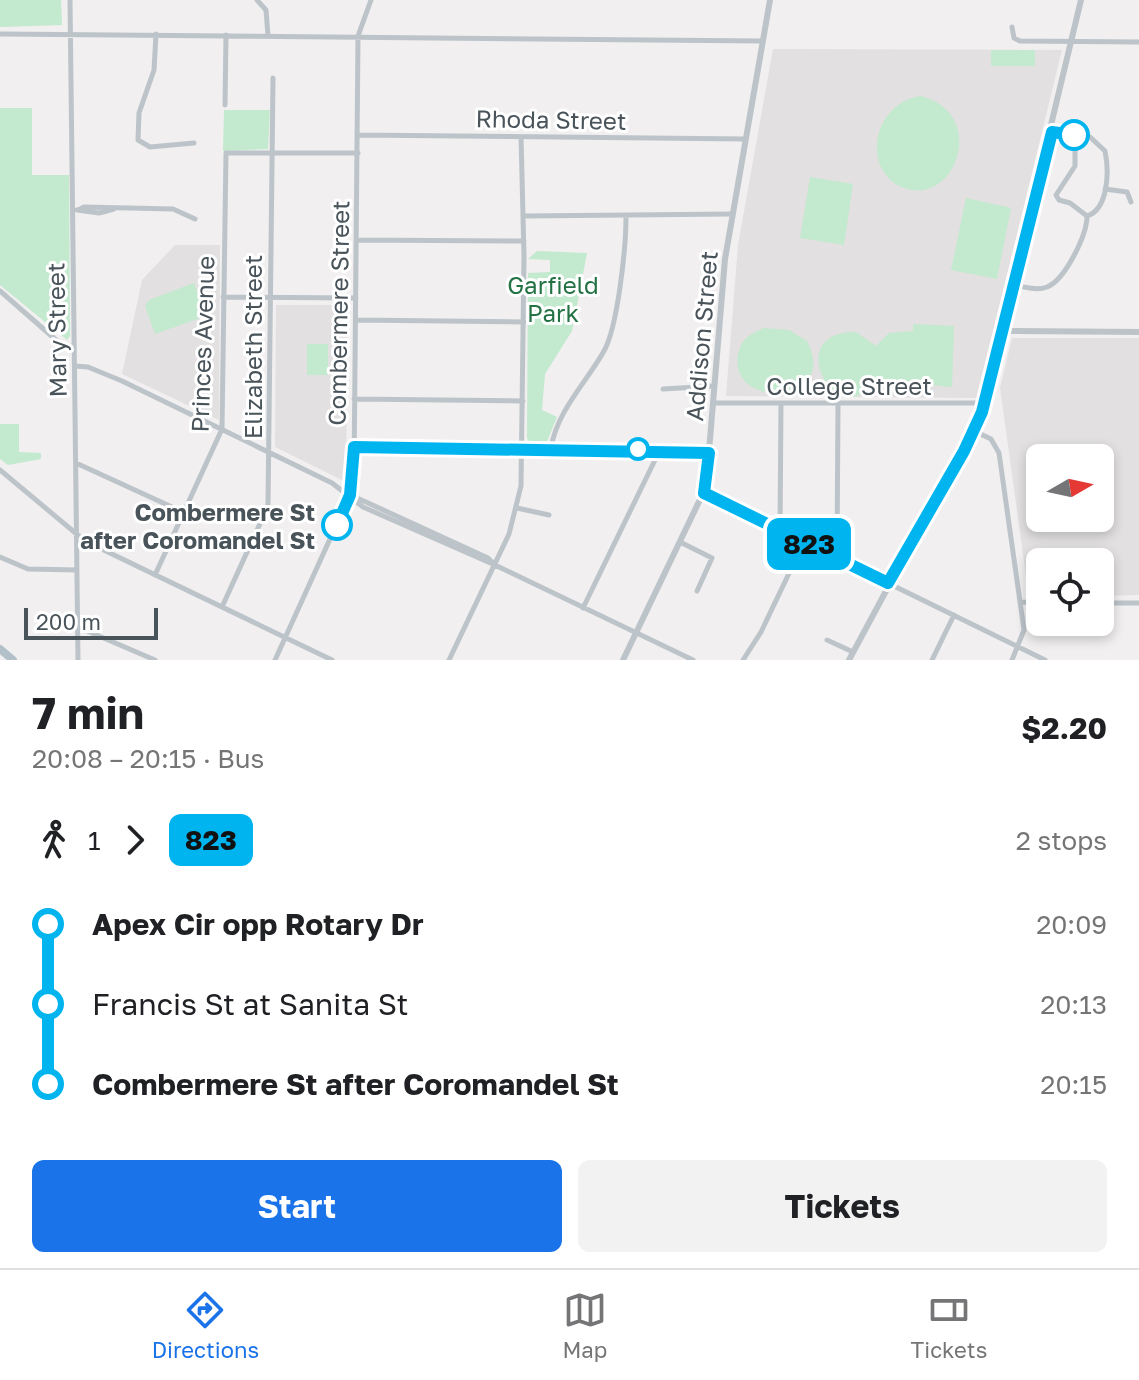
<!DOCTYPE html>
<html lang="en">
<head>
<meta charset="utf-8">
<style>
  body { margin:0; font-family:"Golos Text",sans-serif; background:#f2f2f2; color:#202124; height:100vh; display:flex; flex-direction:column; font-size:30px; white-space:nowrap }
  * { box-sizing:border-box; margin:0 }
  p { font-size:26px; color:#757577 }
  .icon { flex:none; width:44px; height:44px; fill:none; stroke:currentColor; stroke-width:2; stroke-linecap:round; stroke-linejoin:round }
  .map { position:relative; height:660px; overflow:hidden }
  .drawer { display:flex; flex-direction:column; background:#fff; flex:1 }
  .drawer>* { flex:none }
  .badge { padding:0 16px; border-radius:12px; font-size:28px; line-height:52px }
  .needle { width:52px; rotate:81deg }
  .buttons { position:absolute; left:1026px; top:444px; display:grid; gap:16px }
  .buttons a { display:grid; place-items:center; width:88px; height:88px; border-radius:12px; background:#fff; box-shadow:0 4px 12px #0003; font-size:40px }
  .scale { position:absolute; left:24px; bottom:20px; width:134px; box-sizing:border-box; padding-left:8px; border:4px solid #49535a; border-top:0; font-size:22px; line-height:28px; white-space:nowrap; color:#49535a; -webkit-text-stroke:6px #fff; paint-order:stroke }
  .map>.badge { position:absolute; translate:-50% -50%; box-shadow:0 0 0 4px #fff }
  .legs { display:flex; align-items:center; gap:12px; height:88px; padding:0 32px; font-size:26px }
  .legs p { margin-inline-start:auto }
  .summary { display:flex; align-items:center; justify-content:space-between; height:136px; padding:0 32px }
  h1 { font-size:44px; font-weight:700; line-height:60px }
  .primary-button { display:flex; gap:16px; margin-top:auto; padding:16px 32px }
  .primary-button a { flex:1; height:92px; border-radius:12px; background:#1a73e8; color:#fff; font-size:32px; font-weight:700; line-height:92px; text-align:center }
  .primary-button a+a { background:#f2f2f2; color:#202124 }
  ul { padding:0 32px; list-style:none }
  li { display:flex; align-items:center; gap:28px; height:80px; font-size:30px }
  li i { display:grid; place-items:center; width:12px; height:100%; margin:0 10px; background:currentColor }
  li i::after { content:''; width:20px; height:20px; margin:-10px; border:6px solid; border-radius:50%; background:#fff }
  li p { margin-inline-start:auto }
  li:first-child i { background:linear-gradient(#0000 50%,currentColor 0) }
  li:last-child i { background:linear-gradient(currentColor 50%,#0000 0) }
  .menu { display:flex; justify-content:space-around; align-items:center; height:112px; border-top:2px solid #e0e0e0; background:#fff; font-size:22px; color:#757577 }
  .menu a { display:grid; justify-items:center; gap:4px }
  .menu .current { color:#1a73e8 }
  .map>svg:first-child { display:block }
</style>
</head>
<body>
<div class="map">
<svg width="1139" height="660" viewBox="0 0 1139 660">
  <rect width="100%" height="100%" fill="#f1efef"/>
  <path fill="#e2e0e0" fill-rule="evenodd" d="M773,49L1062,50L977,398L726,396L738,245Z
    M175,245H220L219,420L122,374L142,280Z
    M276,305H348L346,482L275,447Z
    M1012,338H1139V595L1100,596V562H1040V597H1029L1000,388ZM1040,458H1100V518H1040Z"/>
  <path fill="#c3e9ce" d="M0,0H61L62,25L0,27Z
    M991,50H1035V66H991Z
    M921,96C990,114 955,210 901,187C892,183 884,174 880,165C869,134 889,100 921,96Z
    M0,108H32V175H69L70,336L67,340L0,285Z
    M224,110H270L268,149L223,151Z
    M810,177L853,184L844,245L800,238Z
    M966,198L1011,208L997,279L951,270Z
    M537,251L587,253L572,331L545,374L542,410L557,417L546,444L531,445L527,438L528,273L550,272V260L528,259Z
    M194,283L206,316L155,334L145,306L149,300Z
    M913,324L954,326L952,387C944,387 933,384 925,386C905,391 894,398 877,379C838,438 779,331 856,332L876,346L889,333L913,331Z
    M764,328L789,330L807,341C841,405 728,411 738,354C741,339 751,333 764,328Z
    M307,344H328V375H307Z
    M0,424H19V452L41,453V459L8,465L0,459Z"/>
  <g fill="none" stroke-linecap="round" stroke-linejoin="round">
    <path stroke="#bcc4ca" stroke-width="5" d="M70,0L78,660
      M257,0L266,10L268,36
      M1012,27L1014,38L1020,41L1139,42
      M0,34L762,41
      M156,34L154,70L139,113L138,140L150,147L194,143
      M225,105L226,35
      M1052,132L1090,137L1105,151C1109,170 1109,209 1087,216
      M358,135L745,139
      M1075,136V166L1056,195L1059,200L1070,203L1087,216
      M1105,189L1127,192L1131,202
      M77,210L99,213L114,209
      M78,210L84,207L173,209L195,219
      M524,216L732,214
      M356,240L524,241
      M1015,285C1025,287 1037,291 1047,287C1065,280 1087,235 1087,216
      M0,291L63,346H74
      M223,297L356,298
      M356,320L524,322
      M75,366L88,367L122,381L332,483L363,507L495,565
      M663,389L714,386
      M354,399L523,401
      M713,403H985
      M974,431L991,439L999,453L1024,630L1012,660
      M354,447L709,453
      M551,448C557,411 586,383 604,351C618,326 626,246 626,217
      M76,463L185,513
      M0,470L85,541L332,660
      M704,493L1045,660
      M355,497L488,558L495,565L693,660
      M517,508L549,515
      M780,530L781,403
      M680,542L712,558L697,591
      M0,557L28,569L77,570
      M837,558L838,403
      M155,575L222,429L226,153H358
      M1021,602L1040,603
      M1100,603H1139
      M222,607L268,506L273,78
      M583,608L655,460V450
      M78,627L155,660
      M827,640L853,652
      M275,660L350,495L354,476L358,36L371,0
      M449,660L509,534L521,486L524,256L521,137
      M743,660L761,632L804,542
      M932,660L954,615"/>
    <path stroke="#bcc4ca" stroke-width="6" d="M1003,331L1139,332
      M623,660L706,487L725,259L770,0
      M849,660L982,412L1081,0"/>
    <path stroke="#b2c0ca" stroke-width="8" d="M0,649L13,660"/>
  </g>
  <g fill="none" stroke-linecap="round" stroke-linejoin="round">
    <defs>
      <path id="line-1" d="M337,525L350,495L354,447L709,453L704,493L888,583L964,451L982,412L1052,132L1074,135"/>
    </defs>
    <use href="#line-1" stroke="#fff" stroke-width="18"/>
    <use href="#line-1" stroke="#00b5ef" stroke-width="12"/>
  </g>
  <g fill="#fff" stroke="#00b5ef" stroke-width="4">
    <circle cx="1074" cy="135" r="14"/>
    <circle cx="638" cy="449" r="10"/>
    <circle cx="337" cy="525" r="14"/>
  </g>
  <g text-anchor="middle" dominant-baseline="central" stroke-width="6" stroke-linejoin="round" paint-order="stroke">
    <g font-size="24" fill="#49535a" stroke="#fff">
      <text transform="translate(551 119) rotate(1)">Rhoda Street</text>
      <text transform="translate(338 313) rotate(-89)">Combermere Street</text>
      <text transform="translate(56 330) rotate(-91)">Mary Street</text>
      <text transform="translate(701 336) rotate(-85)">Addison Street</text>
      <text transform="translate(202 344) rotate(-88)">Princes Avenue</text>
      <text transform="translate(252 347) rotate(-90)">Elizabeth Street</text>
      <text x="849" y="385">College Street</text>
    </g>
    <g font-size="24" fill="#237244" stroke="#fff">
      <text x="553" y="284">Garfield<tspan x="553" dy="28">Park</tspan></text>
    </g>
    <g font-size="24" font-weight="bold" fill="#49535a" stroke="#fff" text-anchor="end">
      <text x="315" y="511">Combermere St<tspan x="315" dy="28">after Coromandel St</tspan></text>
    </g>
  </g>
</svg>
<div class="buttons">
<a><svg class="needle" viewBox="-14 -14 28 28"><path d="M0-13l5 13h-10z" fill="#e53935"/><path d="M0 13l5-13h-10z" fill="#757577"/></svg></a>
<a><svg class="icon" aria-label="locate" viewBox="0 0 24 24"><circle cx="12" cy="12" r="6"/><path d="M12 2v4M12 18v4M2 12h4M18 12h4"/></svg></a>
</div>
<div class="scale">200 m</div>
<b class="badge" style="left:809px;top:544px;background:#00b5ef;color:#111">823</b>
</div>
<section class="drawer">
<div class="summary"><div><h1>7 min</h1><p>20:08 – 20:15 · Bus</p></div><b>$2.20</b></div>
<div class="legs"><svg class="icon" aria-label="walk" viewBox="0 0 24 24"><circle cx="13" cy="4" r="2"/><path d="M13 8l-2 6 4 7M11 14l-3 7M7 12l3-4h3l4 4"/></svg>1<svg class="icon" aria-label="forward" viewBox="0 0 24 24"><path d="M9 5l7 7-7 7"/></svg><b class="badge" style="background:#00b5ef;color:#111">823</b><p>2 stops</p></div>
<ul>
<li><i style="color:#00b5ef"></i><b>Apex Cir opp Rotary Dr</b><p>20:09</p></li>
<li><i style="color:#00b5ef"></i><span>Francis St at Sanita St</span><p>20:13</p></li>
<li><i style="color:#00b5ef"></i><b>Combermere St after Coromandel St</b><p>20:15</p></li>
</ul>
<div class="primary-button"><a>Start</a><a>Tickets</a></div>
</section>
<nav class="menu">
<a class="current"><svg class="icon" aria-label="directions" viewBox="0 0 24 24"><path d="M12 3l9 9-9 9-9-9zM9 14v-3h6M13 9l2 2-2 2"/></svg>Directions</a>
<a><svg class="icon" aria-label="map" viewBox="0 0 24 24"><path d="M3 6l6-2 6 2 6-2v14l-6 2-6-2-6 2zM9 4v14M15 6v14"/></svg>Map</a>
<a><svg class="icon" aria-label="tickets" viewBox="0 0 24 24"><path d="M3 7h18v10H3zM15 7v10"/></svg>Tickets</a>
</nav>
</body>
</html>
